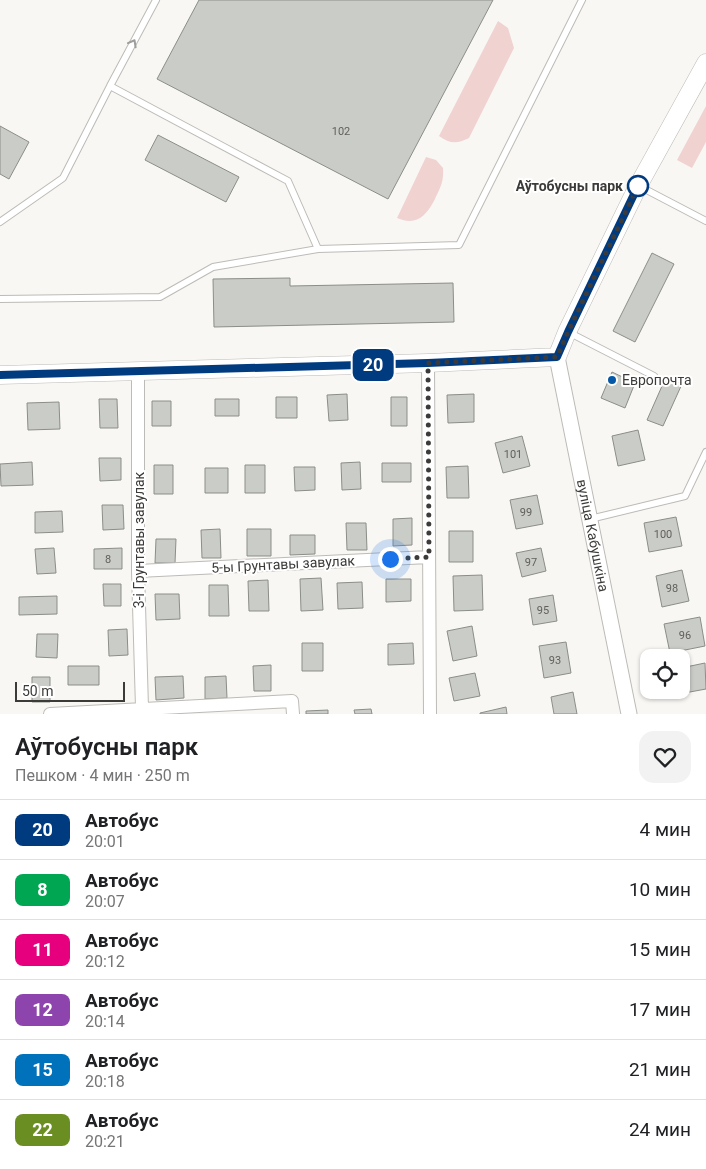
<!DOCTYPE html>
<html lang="ru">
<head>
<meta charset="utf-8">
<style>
  body { margin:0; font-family:Roboto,sans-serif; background:#f2f2f2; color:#202124; height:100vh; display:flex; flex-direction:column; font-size:19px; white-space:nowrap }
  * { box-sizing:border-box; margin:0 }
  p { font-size:16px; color:#757577 }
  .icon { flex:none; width:28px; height:28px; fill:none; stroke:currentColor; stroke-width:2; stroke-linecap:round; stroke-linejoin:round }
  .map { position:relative; height:714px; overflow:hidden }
  .side { display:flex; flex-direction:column; background:#fff; flex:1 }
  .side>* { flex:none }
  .badge { padding:0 10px; border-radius:8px; font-size:18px; line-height:32px }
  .tools { position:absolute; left:640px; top:649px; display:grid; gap:10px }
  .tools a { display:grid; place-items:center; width:50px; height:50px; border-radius:10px; background:#fff; box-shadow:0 1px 4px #0004; font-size:25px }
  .scale { position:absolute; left:15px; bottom:12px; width:110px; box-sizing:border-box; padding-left:5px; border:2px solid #3c3b39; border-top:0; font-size:14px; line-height:18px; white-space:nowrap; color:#3c3b39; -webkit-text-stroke:4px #fff; paint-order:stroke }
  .you { position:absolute; width:25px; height:25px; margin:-12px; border:4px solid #fff; border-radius:50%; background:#1a73e8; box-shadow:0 0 0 8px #1a73e833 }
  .map>.badge { position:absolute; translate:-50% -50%; box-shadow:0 0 0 2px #fff }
  .round { display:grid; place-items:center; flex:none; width:52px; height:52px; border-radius:15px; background:#f2f2f2 }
  .headline { display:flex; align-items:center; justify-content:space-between; height:85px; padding:0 15px }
  h1 { font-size:24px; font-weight:600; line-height:38px }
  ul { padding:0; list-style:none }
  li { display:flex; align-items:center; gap:15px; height:60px; padding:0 15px; border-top:1px solid #e0e0e0 }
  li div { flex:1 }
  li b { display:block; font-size:19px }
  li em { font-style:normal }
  li .badge { min-width:55px; font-weight:700; text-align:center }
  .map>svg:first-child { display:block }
</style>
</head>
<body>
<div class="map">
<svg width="706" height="714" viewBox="0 0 706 714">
  <rect width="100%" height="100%" fill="#f9f7f3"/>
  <path fill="#f0d2d0" d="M498,21L508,28L514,48L469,138C457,144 450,144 439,136Z
    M706,106V142L692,168L677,160Z
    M426,157L436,160L443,168C444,183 440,188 434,201C425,217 416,226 397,218Z"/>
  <path fill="#caccc7" stroke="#8b8d89" d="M199,0H493L388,199L157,79Z
    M0,126L29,142L9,179L0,174Z
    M158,135L239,177L226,202L145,160Z
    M652,253L674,264L635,342L613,331Z
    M290,278V286L453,283L454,322L214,327L213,279Z
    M612,372L635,383L625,408L601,398Z
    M666,377L682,384L663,426L647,420Z
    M347,394L348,420L329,421L327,395Z
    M474,394V422L448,423L447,395Z
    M276,397H297V418H276Z
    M391,397H407V426H391Z
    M99,399H117L118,428H100Z
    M215,399H239V416H215Z
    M152,401H171V426H152Z
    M59,402L60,429L28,430L27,403Z
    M638,430L645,460L618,466L612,436Z
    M522,436L530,466L503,473L495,443Z
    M99,458H121V480L100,481Z
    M32,462L33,485L1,486L0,464Z
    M360,462L361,489L342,490L341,463Z
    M382,463H411V482H382Z
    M154,465H173V494H154Z
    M245,465H265V493H245Z
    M468,466L469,498H447L446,467Z
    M294,467H315V490L295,491Z
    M205,468H228V493H205Z
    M537,495L543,524L516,529L510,500Z
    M102,505H123L124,529L103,530Z
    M62,511L63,532L35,533V512Z
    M676,517L682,546L649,552L644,523Z
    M412,518V545L393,546V519Z
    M346,523H366L367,550H347Z
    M220,529L221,558H202L201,530Z
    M247,529H271V556H247Z
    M449,531H473V562H449Z
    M290,535H315V554L290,555Z
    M156,539H176L175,563H155Z
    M54,548L56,573L37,574L35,549Z
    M122,548V569H94V549Z
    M541,548L546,571L522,577L516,553Z
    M682,570L689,601L662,607L656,576Z
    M482,575L483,610L454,611L453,576Z
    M321,578L323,610L301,611L300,579Z
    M386,579H411V601L386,602Z
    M268,580L269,611H249L248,581Z
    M362,582L363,608L338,609L337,583Z
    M103,584H121V606H104Z
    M209,585H228L229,616H209Z
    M155,594H179L180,619L156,620Z
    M553,595L557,621L533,625L529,599Z
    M57,596V614L19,615V597Z
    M700,617L705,646L670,653L664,624Z
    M472,626L477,656L453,661L447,631Z
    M127,629L128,655L109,656L108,630Z
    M37,634H58L57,658L36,657Z
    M566,642L571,673L544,678L539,646Z
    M302,643H323V671H302Z
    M413,643L414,664L388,665V644Z
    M705,663L706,689L679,694L678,690H681V668Z
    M271,665V691H254L253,666Z
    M68,666H99V685H68Z
    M475,673L480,696L454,701L449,678Z
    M183,676L184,698L156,700L155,677Z
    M226,676L227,698L205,699V677Z
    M32,677H50V702H32Z
    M573,692L577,714H554L551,697Z
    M506,707L507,714H480V713Z
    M371,709L372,714H355L354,710Z
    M328,710V714H306V711Z"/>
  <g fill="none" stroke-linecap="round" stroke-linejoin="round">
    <defs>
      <path id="service" d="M110,86L156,0
        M639,186L706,221
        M0,222L63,178L110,86L288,181L318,249
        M0,299L160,297L213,267L318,249L459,245L582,0
        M568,332L654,376
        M590,519L685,496L706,452"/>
      <path id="minor" d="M428,363L430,714
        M138,372V571L142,708
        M138,571L429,557
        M50,714L292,701L293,714"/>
      <g id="tertiary">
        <path id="s1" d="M557,357L629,714"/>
      </g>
      <path id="secondary" d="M0,375L428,363L557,357L567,332L638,186L706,63"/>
    </defs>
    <use href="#service" stroke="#bdbbb7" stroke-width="8"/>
    <use href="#minor" stroke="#bdbbb7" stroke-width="14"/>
    <use href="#tertiary" stroke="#bdbbb7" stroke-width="17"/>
    <use href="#secondary" stroke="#bdbbb7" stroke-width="19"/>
    <use href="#service" stroke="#fff" stroke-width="6"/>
    <use href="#minor" stroke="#fff" stroke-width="12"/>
    <use href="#tertiary" stroke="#fff" stroke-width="15"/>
    <use href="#secondary" stroke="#fff" stroke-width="18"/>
  </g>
  <defs><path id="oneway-chevron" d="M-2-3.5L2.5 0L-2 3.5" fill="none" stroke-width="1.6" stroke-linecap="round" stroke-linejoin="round" transform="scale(1.25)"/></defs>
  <use stroke="#9e9d9c" href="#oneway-chevron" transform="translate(133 43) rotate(-61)"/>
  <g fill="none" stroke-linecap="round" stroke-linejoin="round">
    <defs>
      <path id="line" d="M0,375L428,363L557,357L568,332L638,186"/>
    </defs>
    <use href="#line" stroke="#fff" stroke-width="11"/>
    <use href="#line" stroke="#003b80" stroke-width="8"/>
    <path stroke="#3c3b39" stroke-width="5" stroke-dasharray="0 9" d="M390,559L429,557L428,363L557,357L568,332L638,186"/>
  </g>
  <circle fill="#fff" stroke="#003b80" stroke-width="2.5" cx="638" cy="186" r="10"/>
  <circle fill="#0558a6" stroke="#fff" stroke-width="2" cx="612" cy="380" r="5"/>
  <g text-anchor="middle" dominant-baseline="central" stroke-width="4" stroke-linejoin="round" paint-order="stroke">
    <g font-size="11" fill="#605f5c">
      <text x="341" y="131">102</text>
      <text x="513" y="454">101</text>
      <text x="526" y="512">99</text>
      <text x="663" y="534">100</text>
      <text x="108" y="559">8</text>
      <text x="531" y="562">97</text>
      <text x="672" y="588">98</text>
      <text x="543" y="610">95</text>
      <text x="685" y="635">96</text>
      <text x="555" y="660">93</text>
    </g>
    <g font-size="14" font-weight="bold" fill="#3c3b39" stroke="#fff" text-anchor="end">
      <text x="623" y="186">Аўтобусны парк</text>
    </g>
    <g font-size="14" fill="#3c3b39" stroke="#fff" text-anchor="start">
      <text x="622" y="380">Европочта</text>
    </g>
    <g font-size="14" fill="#3c3b39" stroke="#fff">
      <text stroke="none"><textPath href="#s1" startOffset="182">вуліца Кабушкіна</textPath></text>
      <text transform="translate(139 540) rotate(-90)">3-і Грунтавы завулак</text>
      <text transform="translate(283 564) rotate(-3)">5-ы Грунтавы завулак</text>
    </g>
  </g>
</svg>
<div class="tools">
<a><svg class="icon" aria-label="locate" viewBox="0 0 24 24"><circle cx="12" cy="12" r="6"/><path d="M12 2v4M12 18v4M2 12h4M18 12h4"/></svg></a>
</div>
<div class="scale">50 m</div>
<div class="you" style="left:390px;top:559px"></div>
<b class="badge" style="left:373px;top:365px;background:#003b80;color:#fff">20</b>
</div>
<section class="side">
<div class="headline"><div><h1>Аўтобусны парк</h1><p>Пешком · 4 мин · 250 m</p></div><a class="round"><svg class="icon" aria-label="heart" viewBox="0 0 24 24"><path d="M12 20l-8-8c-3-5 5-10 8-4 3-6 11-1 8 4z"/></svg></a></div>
<ul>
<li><span class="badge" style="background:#003b80;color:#fff">20</span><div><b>Автобус</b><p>20:01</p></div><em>4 мин</em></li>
<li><span class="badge" style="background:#00a651;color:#fff">8</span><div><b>Автобус</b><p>20:07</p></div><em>10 мин</em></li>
<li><span class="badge" style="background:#e6007e;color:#fff">11</span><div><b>Автобус</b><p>20:12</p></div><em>15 мин</em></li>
<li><span class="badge" style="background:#8e44ad;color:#fff">12</span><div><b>Автобус</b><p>20:14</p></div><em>17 мин</em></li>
<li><span class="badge" style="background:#0072bc;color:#fff">15</span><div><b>Автобус</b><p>20:18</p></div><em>21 мин</em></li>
<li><span class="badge" style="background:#6b8e23;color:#fff">22</span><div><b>Автобус</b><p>20:21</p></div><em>24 мин</em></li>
</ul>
</section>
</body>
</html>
